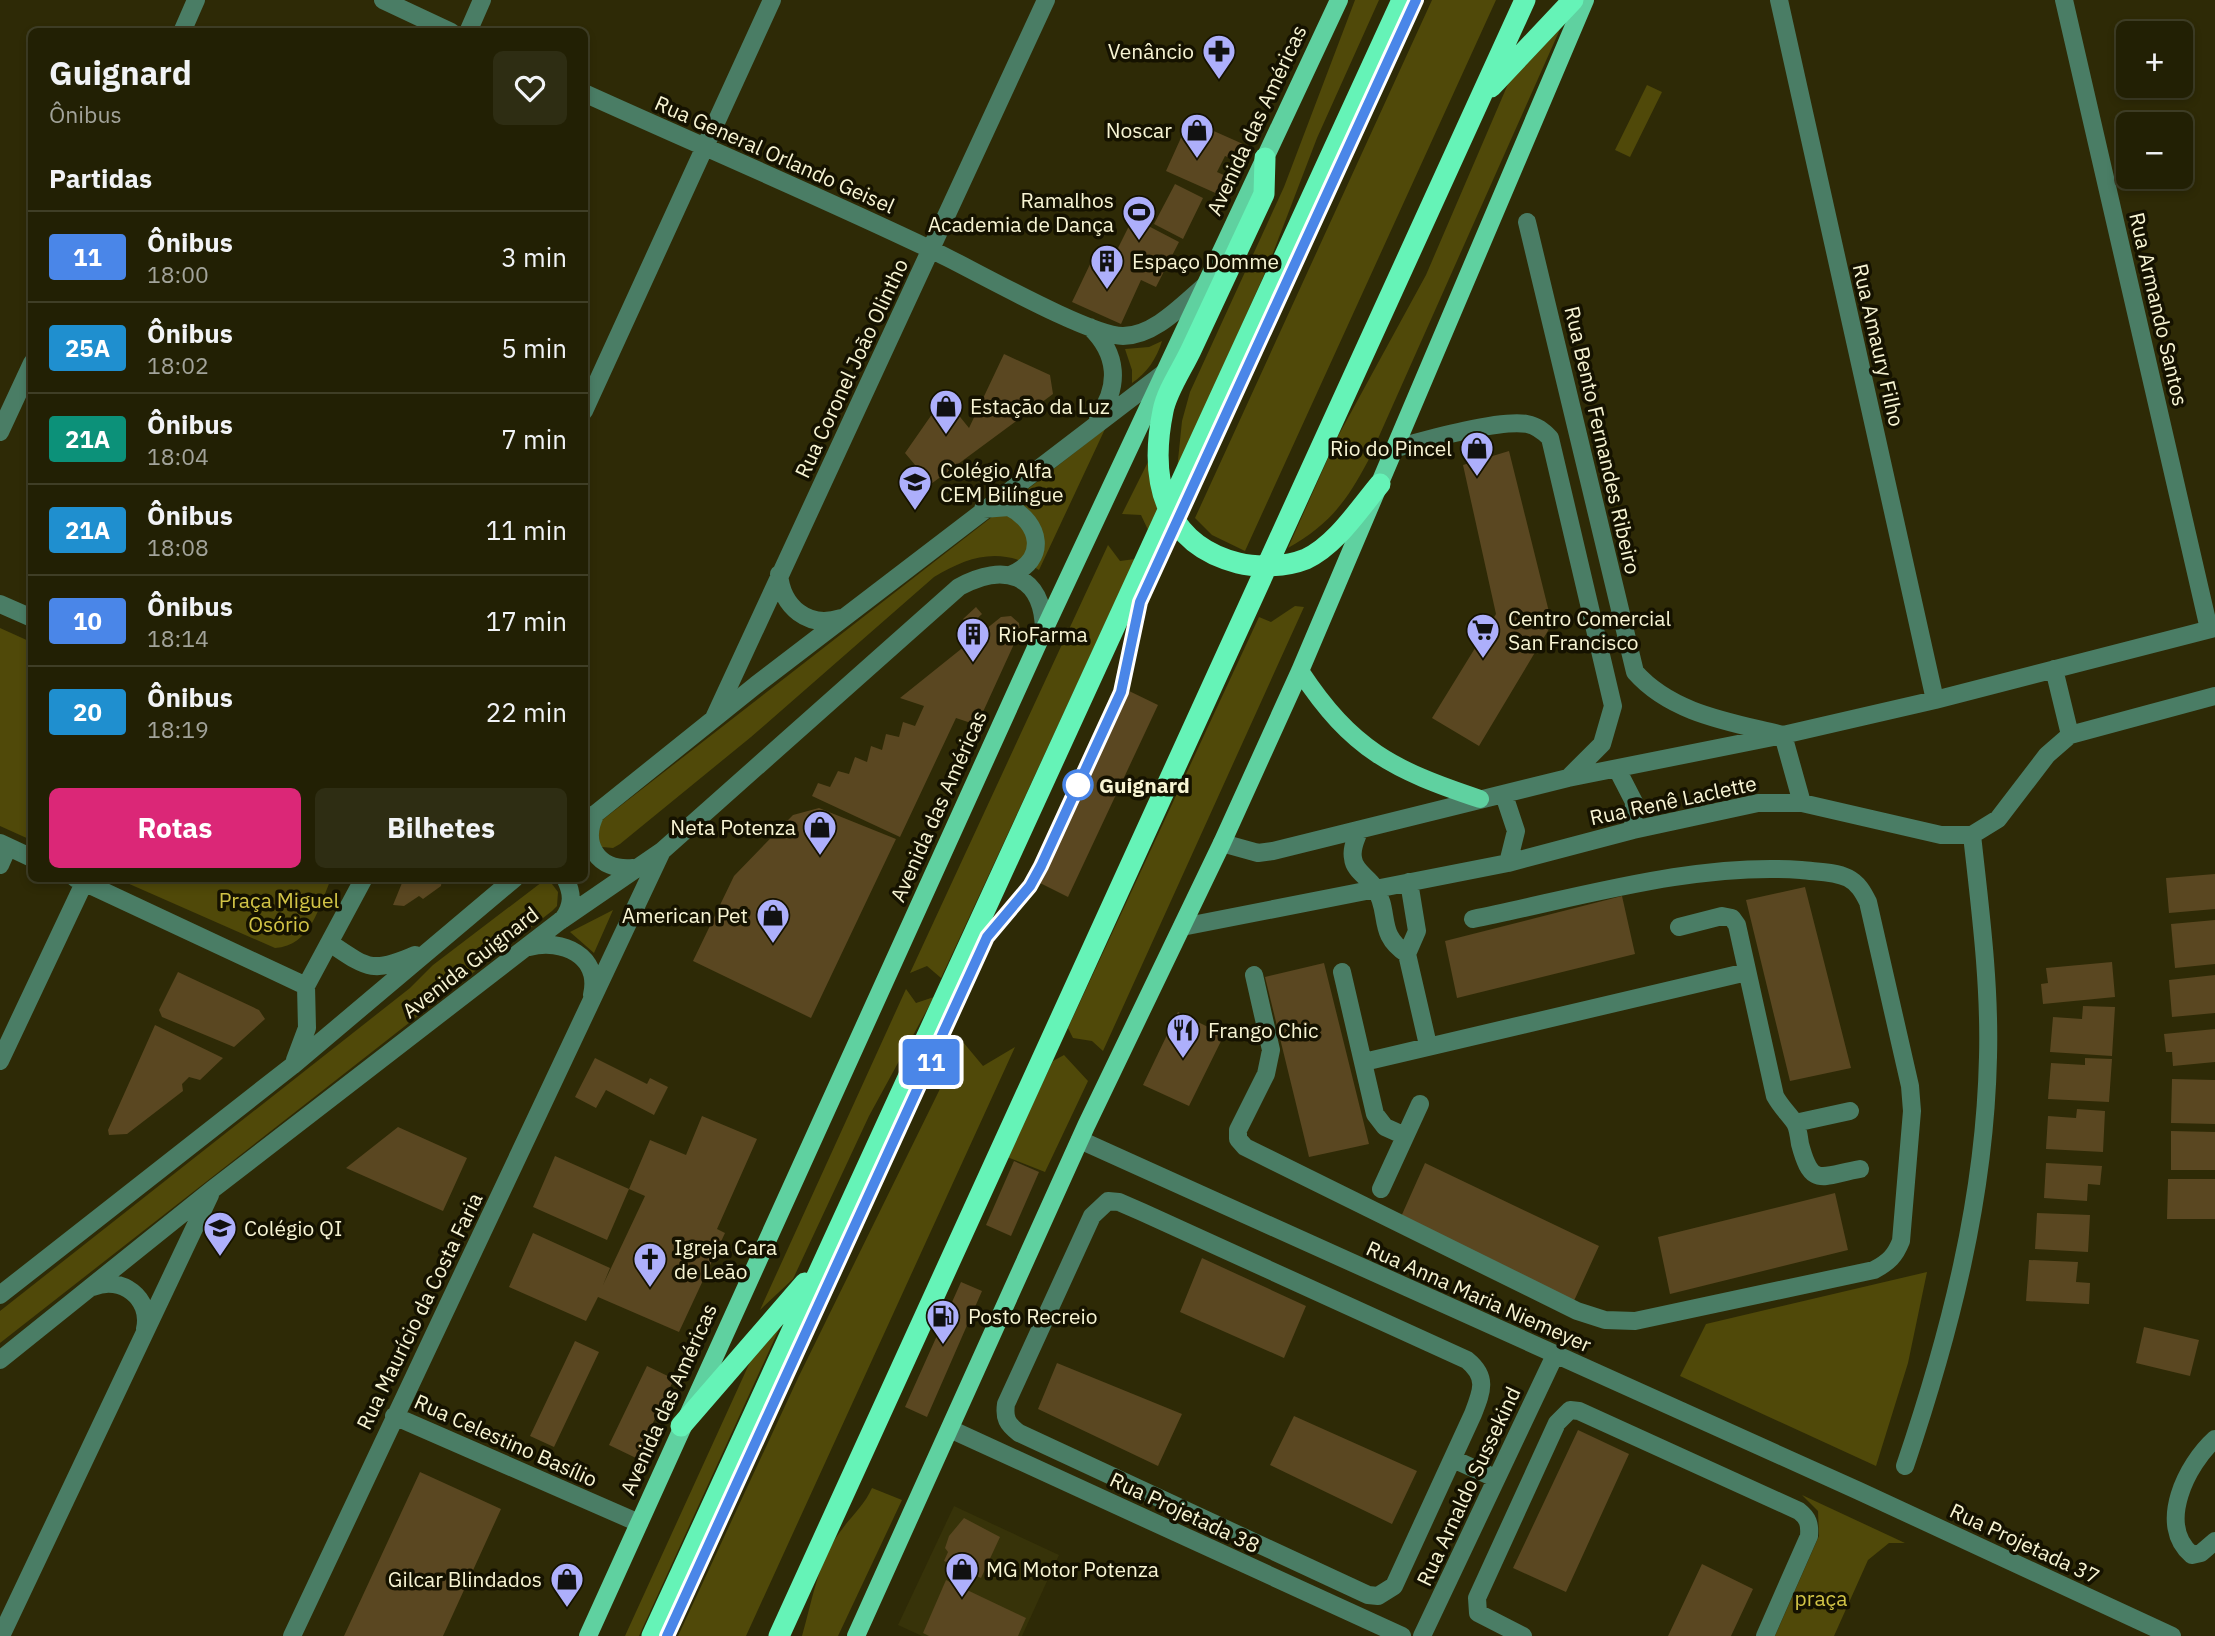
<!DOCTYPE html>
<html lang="pt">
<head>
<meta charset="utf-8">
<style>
  body { margin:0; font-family:"IBM Plex Sans",sans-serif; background:#2e2d13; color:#f1f3f6; height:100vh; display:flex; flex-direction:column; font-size:26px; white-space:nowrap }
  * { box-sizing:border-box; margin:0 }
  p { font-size:23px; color:#a2a39a }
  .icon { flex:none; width:38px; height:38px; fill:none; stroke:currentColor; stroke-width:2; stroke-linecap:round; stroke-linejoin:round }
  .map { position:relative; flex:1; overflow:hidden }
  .details { position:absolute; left:28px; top:28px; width:560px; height:854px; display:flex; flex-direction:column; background:#222004; border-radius:10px; box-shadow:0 4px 10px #0003,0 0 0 2px #3f3e26 }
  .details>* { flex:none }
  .badge { padding:0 14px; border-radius:5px; font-size:24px; line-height:46px }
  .buttons { position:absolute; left:2116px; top:21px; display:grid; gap:14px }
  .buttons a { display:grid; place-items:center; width:77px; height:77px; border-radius:10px; background:#222004; box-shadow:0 4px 10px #0003,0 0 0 2px #3f3e26; font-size:35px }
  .map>.badge { position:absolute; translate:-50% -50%; box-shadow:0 0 0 4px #fff }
  h2 { padding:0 21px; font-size:26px; line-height:63px }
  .round { display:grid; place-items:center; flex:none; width:74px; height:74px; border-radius:10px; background:#2e2d13 }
  .head { display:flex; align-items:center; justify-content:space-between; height:119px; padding:0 21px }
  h1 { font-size:33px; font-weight:800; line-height:52px }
  .cta { display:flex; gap:14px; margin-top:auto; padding:14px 21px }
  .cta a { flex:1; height:80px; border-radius:10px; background:#db2777; color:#fff; font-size:28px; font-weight:800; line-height:80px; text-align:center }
  .cta a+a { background:#2e2d13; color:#f1f3f6 }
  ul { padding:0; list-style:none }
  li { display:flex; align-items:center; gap:21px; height:91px; padding:0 21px; border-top:2px solid #3f3e26 }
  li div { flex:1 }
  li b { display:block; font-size:26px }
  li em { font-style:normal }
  li .badge { min-width:77px; font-weight:700; text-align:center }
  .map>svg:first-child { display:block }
</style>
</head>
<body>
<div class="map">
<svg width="2215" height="1636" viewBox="0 0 2215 1636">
  <rect width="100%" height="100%" fill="#2e2a06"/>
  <path fill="#373309" d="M954,1506L1059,1555L1022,1636H922L898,1625Z"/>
  <path fill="#504909" d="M1355,0H1379L1317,138L1268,266L1177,470L1182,421L1190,392L1284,187Z
    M1432,0H1496L1245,551L1212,535L1195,518Z
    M1573,0L1368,461C1346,502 1330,524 1288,548L1337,438L1426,275L1508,84Z
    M1647,85L1662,92L1630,157L1615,150Z
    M1162,341C1157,358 1147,373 1132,383V370L1125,349L1149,347Z
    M1105,429L1039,570C1001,546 969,556 934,577L751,737L620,844L613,848L602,847L595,840L601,821Z
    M1149,460L1159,509L1149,532L1141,515L1122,514Z
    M1108,545L1120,561L1135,559L941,978L927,966L910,973Z
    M1295,606L1304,607L1103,1051L1092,1041L1073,1038L1068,1028L1259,617L1271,622Z
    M0,628L31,642V840L0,826Z
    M118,879H331C319,906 311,946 275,948Z
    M542,882L552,884L558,892L557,906L552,911L0,1343V1311L410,988L433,965Z
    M613,910L594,953L570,932Z
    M906,989L916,1003L934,997L869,1116L793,1279L760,1310Z
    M963,1042L983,1066L1015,1047L746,1636H678L798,1378Z
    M1064,1055L1088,1081L1045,1172L1007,1157L1053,1061Z
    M1927,1272L1908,1363L1876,1466L1680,1376L1706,1324Z
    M785,1316L639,1636H625L755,1351Z
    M872,1488L902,1500L838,1636H802C812,1602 818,1561 840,1532C851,1516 864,1506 872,1488Z
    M1802,1495L1905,1543H1889L1868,1560L1834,1636H1775L1819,1536L1818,1511Z"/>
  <path fill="#5a4721" d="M1189,120L1252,148L1244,164L1225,156L1217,172L1237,181L1229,199L1166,171Z
    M1175,184L1203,198L1183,239L1154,224Z
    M1133,218L1179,242L1156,287L1141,280L1121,324L1072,302L1093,258L1110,264Z
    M1004,354L1050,375L1053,394L931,484L905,453L944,397L969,428Z
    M1509,451L1552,624L1479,746L1432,718L1496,614L1463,465Z
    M976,607L982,614L969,626L963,619Z
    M1011,616L1019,623L1020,631L977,725L956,718L900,837L812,796L818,783L830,787L838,771L849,774L855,757L867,762L871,746L882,750L886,734L899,737L903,722L915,726L924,706L900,698L1001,617Z
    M1127,690L1158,705L1068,897L1038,882Z
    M819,808L896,839L811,1018L693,961L734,876L793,815Z
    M2215,874V909L2169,913L2166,878Z
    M404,878H442L441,886L423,899L419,896L404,906L393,905Z
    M1805,887L1851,1068L1790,1081L1746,900Z
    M1622,896L1635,954L1457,998L1445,941Z
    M2215,920V964L2175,968L2171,924Z
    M2112,962L2115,997L2043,1004L2041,984L2048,983L2046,968Z
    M1324,963L1369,1144L1309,1157L1265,977Z
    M178,972L259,1010L265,1019L234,1047L162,1017L159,1010Z
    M2215,975V1013L2172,1017L2169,980Z
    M2083,1006L2115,1007L2112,1056L2050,1052L2053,1017L2082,1019Z
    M1178,1012L1224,1035L1189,1106L1143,1085Z
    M155,1025L223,1058L200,1080L189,1077L182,1084L183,1091L127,1134L109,1135L108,1130Z
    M2215,1029V1062L2173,1066L2172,1052H2166L2164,1034Z
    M595,1058L647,1084L650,1078L668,1087L654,1115L606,1090L596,1108L575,1097Z
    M2085,1058L2112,1059L2109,1102L2048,1099L2051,1063L2085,1065Z
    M2172,1079L2215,1080V1124L2171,1123Z
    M2077,1109L2105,1111L2103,1152L2046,1149L2048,1116L2076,1118Z
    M702,1116L757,1139L717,1229L725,1233L679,1332L598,1297L586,1321L509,1287L533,1233L610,1268L603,1285L645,1196L629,1189L650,1140L686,1155Z
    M398,1127L467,1158L443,1211L346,1168Z
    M2171,1131L2215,1132V1170H2171Z
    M555,1156L629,1189L607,1240L533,1207Z
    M1014,1161L1039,1172L1011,1236L986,1225Z
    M1425,1163L1599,1246L1573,1303L1400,1219Z
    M2046,1163L2102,1166L2100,1185L2088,1184L2087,1201L2044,1198Z
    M2168,1179H2215V1219H2167Z
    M1835,1193L1848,1250L1670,1294L1658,1237Z
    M2037,1213L2090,1215L2088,1252L2035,1249Z
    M1202,1258L1306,1306L1284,1358L1180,1312Z
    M2029,1260L2078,1262L2076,1282L2090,1283L2089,1304L2026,1301Z
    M961,1282L982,1291L927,1417L905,1407Z
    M2144,1327L2199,1340L2190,1376L2136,1363Z
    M575,1341L599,1352L554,1447L530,1436Z
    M1057,1363L1182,1414L1158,1466L1038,1409Z
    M647,1366L674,1379L636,1458L609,1445Z
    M1294,1416L1417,1471L1392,1524L1270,1465Z
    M1578,1430L1629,1454L1566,1592L1513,1568Z
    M420,1472L501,1509L443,1636H344Z
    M964,1518L1000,1537L981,1578L944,1561L948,1552L945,1548L949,1536Z
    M1702,1564L1753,1589L1731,1636H1668Z
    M946,1580L1026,1618L1018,1636H929L923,1633Z"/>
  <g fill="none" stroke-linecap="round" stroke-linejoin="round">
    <path stroke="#4a7d65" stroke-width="18" d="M383,0L451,32
      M1779,0L1935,700
      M2064,0L2209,629
      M182,32L196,0
      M468,32L482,0
      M584,93C701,146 819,196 934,251C972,269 1089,336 1123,336C1155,336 1184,303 1207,284
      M1527,222L1635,672C1672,714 1731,722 1783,735L1802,803
      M1090,327C1118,354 1120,386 1098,417
      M584,411L772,0
      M0,432L32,363
      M1396,448C1425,440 1499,419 1527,424C1537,426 1543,431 1550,438L1613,706L1602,744L1568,778
      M983,509L1009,507C1041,523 1048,560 1010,575
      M779,574C782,607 808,629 841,618
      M0,604L32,618
      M2054,669L2070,735
      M714,718L1046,0
      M1617,769L1634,802L1633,830
      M1504,795L1516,831L1508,863
      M596,813C580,844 598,871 633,868
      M584,823L756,685L1164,373
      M1359,831C1356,840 1351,848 1353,858C1354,871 1368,877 1375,888C1391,913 1376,934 1407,954L1417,931L1409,882
      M0,843L32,858
      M1222,843L1258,853L1273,851L1568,778L1783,735L1935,700L2215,628
      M0,865L8,847
      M75,878L306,986
      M563,919C573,905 573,894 565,878
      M1182,927L1508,863L1633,830L1758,803H1802L1941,835H1972L1998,819L2047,755L2070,735L2215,696
      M1679,927L1722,916L1732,918L1737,925L1775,1096C1781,1107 1788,1113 1795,1123C1798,1128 1799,1137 1800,1144C1812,1189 1821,1176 1860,1169
      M330,943C367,968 372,974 415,955
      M529,947C562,938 601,956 592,995
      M1407,954L1428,1045
      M1342,972L1375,1114L1385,1127L1405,1136
      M1254,975L1271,1050L1266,1074L1238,1130V1139L1245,1147L1577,1311L1605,1320L1635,1321L1874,1270C1889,1262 1895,1256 1901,1241L1912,1111L1910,1086L1868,902C1863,892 1858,883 1848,878C1834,871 1816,872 1801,870C1695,862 1577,898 1473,919
      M295,1060L307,1028L306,986L364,878
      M0,1061L84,883
      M1364,1062L1747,972
      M1795,1123L1850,1111
      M1080,1140L1859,1491L2172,1636
      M1381,1189L1420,1104
      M1108,1201L1119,1202L1142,1212L1467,1360C1488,1377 1482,1391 1473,1414L1394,1586L1378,1596L1368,1595L1019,1433C1007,1424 1004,1418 1006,1404L1092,1216Z
      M93,1287C121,1275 152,1298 145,1329
      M0,1295L292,1066L515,878
      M0,1360L213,1189L560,921L662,851L959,587C1004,562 1043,574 1044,630
      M394,1416L639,1523
      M950,1429L1402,1636
      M2215,1439C2187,1464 2156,1525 2192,1555L2201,1553L2215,1541
      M1453,1459L1495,1478
      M1905,1466C1950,1333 1985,1198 1988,1057C1990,983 1980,908 1972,835
      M1,1636L210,1195
      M292,1636L662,851
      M1422,1636L1555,1355
      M1523,1636L1478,1613L1477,1598L1557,1423L1570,1410L1579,1411L1799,1511C1808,1518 1810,1524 1809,1536L1765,1636"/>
    <path stroke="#5fd1a0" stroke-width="18" d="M1300,671C1352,750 1393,770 1480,799
      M588,1636L1044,630L1339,0
      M856,1636L1086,1126L1222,843L1300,671L1585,0"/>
    <path stroke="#65f3b7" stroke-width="21" d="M1491,87L1573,0
      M1265,158L1264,194C1240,246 1216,297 1192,348C1183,368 1167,390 1163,411C1149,479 1163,544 1238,563C1258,568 1286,567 1306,559C1336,545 1359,509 1380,484
      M681,1426L805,1283
      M652,1636L1402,0
      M779,1636L1525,0"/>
  </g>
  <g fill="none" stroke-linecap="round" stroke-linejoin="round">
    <defs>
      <path id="line" d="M667,1636L987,937L1030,886L1041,866L1121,692L1140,602L1416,0"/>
    </defs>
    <use href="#line" stroke="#fff" stroke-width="16"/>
    <use href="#line" stroke="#4a86e8" stroke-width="10"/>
  </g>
  <defs>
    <symbol id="pharmacy-pin" viewBox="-11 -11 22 30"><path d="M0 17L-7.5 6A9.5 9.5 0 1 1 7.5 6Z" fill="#adaffb" stroke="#151200"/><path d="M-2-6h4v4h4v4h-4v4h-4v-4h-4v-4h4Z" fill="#111"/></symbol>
    <symbol id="shop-pin" viewBox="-11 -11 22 30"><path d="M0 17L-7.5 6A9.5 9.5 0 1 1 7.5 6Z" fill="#adaffb" stroke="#151200"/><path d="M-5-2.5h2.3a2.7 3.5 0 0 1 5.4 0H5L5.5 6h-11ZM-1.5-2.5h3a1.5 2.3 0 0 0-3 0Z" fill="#111"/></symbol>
    <symbol id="stadium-pin" viewBox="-11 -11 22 30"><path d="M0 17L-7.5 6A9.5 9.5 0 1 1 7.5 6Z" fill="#adaffb" stroke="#151200"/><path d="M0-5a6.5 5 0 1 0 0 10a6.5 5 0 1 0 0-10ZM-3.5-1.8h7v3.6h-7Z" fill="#111"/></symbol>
    <symbol id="building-pin" viewBox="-11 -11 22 30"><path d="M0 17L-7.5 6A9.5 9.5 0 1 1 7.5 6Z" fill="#adaffb" stroke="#151200"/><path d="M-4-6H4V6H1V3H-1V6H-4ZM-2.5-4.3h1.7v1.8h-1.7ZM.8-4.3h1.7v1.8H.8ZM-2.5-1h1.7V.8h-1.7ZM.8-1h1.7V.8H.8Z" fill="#111"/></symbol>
    <symbol id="school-pin" viewBox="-11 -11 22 30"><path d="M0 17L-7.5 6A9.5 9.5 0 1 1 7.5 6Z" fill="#adaffb" stroke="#151200"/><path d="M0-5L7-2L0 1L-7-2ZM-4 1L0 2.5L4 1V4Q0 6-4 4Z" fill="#111"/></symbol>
    <symbol id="supermarket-pin" viewBox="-11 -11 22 30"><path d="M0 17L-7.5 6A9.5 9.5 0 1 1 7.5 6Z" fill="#adaffb" stroke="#151200"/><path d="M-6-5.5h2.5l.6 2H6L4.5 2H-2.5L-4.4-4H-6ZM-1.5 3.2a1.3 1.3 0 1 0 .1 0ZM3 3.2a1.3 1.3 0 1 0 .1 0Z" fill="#111"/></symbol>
    <symbol id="restaurant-pin" viewBox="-11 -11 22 30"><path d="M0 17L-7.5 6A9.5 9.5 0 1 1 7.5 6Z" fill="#adaffb" stroke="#151200"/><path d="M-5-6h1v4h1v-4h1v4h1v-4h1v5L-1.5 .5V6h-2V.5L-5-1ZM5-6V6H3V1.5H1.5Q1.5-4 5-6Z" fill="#111"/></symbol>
    <symbol id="church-pin" viewBox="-11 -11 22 30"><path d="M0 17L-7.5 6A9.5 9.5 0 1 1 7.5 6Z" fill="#adaffb" stroke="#151200"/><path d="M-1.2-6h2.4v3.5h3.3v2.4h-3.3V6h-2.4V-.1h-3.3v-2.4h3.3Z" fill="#111"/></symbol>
    <symbol id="fuel-pin" viewBox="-11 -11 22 30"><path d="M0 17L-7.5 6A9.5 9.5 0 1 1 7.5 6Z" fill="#adaffb" stroke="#151200"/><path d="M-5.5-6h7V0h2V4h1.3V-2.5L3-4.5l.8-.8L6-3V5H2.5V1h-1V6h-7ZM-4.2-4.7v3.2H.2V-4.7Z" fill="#111"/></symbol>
  </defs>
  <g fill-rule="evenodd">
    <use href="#pharmacy-pin" x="1200" y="32" width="38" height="52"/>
    <use href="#shop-pin" x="1178" y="111" width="38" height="52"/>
    <use href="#stadium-pin" x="1120" y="193" width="38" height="52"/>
    <use href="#building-pin" x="1088" y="242" width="38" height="52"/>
    <use href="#shop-pin" x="927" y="387" width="38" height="52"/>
    <use href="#shop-pin" x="1458" y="429" width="38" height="52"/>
    <use href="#school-pin" x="896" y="463" width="38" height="52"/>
    <use href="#supermarket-pin" x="1464" y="611" width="38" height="52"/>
    <use href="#building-pin" x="954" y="615" width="38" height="52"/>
    <use href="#shop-pin" x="801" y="808" width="38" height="52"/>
    <use href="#shop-pin" x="754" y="896" width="38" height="52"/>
    <use href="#restaurant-pin" x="1164" y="1011" width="38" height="52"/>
    <use href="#school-pin" x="201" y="1209" width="38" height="52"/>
    <use href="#church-pin" x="631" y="1240" width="38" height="52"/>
    <use href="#fuel-pin" x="924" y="1297" width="38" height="52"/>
    <use href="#shop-pin" x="943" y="1550" width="38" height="52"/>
    <use href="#shop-pin" x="548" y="1560" width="38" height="52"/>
  </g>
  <circle fill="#fff" stroke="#4a86e8" stroke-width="3.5" cx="1078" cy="785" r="14"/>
  <g text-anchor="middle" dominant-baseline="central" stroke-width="7" stroke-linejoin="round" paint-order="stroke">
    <g font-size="21" fill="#f8f5d4" stroke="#151200" text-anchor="start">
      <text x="1194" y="51" text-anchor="end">Venâncio</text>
      <text x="1172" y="130" text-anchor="end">Noscar</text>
      <text x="1114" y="200" text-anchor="end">Ramalhos<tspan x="1114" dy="24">Academia de Dança</tspan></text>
      <text x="1132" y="261">Espaço Domme</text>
      <text x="970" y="406">Estação da Luz</text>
      <text x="1452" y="448" text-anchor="end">Rio do Pincel</text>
      <text x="940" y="470">Colégio Alfa<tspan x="940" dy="24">CEM Bilíngue</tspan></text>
      <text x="1508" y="618">Centro Comercial<tspan x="1508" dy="24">San Francisco</tspan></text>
      <text x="998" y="634">RioFarma</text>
      <text x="796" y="827" text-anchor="end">Neta Potenza</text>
      <text x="748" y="915" text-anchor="end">American Pet</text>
      <text x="1208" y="1030">Frango Chic</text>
      <text x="244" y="1228">Colégio QI</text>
      <text x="674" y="1247">Igreja Cara<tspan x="674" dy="24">de Leão</tspan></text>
      <text x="968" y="1316">Posto Recreio</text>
      <text x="986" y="1569">MG Motor Potenza</text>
      <text x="542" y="1579" text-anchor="end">Gilcar Blindados</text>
    </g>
    <g font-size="21" fill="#f8f5d4" stroke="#151200">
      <text transform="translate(1256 120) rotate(-65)">Avenida das Américas</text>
      <text transform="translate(775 154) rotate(24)">Rua General Orlando Geisel</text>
      <text transform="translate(2159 309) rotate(77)">Rua Armando Santos</text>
      <text transform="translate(1879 345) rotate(77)">Rua Amaury Filho</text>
      <text transform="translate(851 368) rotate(-65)">Rua Coronel João Olintho</text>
      <text transform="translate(1603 440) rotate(77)">Rua Bento Fernandes Ribeiro</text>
      <text transform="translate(1673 800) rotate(-12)">Rua Renê Laclette</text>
      <text transform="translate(938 806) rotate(-66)">Avenida das Américas</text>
      <text transform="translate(470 962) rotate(-38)">Avenida Guignard</text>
      <text transform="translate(1479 1296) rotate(24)">Rua Anna Maria Niemeyer</text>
      <text transform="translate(419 1311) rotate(-64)">Rua Maurício da Costa Faria</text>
      <text transform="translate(668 1399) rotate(-66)">Avenida das Américas</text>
      <text transform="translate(506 1440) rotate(24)">Rua Celestino Basílio</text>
      <text transform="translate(1468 1486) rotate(-65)">Rua Arnaldo Sussekind</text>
      <text transform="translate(1185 1512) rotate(25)">Rua Projetada 38</text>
      <text transform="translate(2025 1543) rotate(25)">Rua Projetada 37</text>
    </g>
    <g font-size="21" font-weight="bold" fill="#f8f5d4" stroke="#151200" text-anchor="start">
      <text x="1099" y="785">Guignard</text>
    </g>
    <g font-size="21" fill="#d2c446" stroke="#151200">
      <text x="279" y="900">Praça Miguel<tspan x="279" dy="24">Osório</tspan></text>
      <text x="1821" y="1598">praça</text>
    </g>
  </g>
</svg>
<div class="buttons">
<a>+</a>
<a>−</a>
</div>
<b class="badge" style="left:931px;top:1062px;background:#4a86e8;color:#fff">11</b>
<section class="details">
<div class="head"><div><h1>Guignard</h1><p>Ônibus</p></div><a class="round"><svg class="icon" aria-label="heart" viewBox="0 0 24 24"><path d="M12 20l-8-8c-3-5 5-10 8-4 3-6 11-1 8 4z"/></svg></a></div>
<h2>Partidas</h2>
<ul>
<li><span class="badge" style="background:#4a86e8;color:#fff">11</span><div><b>Ônibus</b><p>18:00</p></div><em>3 min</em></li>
<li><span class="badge" style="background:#1f8fcf;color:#fff">25A</span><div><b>Ônibus</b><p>18:02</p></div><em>5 min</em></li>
<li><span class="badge" style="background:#0c9179;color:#fff">21A</span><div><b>Ônibus</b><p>18:04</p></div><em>7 min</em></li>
<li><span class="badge" style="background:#1f8fcf;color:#fff">21A</span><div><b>Ônibus</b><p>18:08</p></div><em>11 min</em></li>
<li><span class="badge" style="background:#4a86e8;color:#fff">10</span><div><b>Ônibus</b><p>18:14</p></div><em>17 min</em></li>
<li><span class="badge" style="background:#1f8fcf;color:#fff">20</span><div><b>Ônibus</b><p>18:19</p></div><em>22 min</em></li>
</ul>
<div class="cta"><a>Rotas</a><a>Bilhetes</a></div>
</section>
</div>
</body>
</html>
